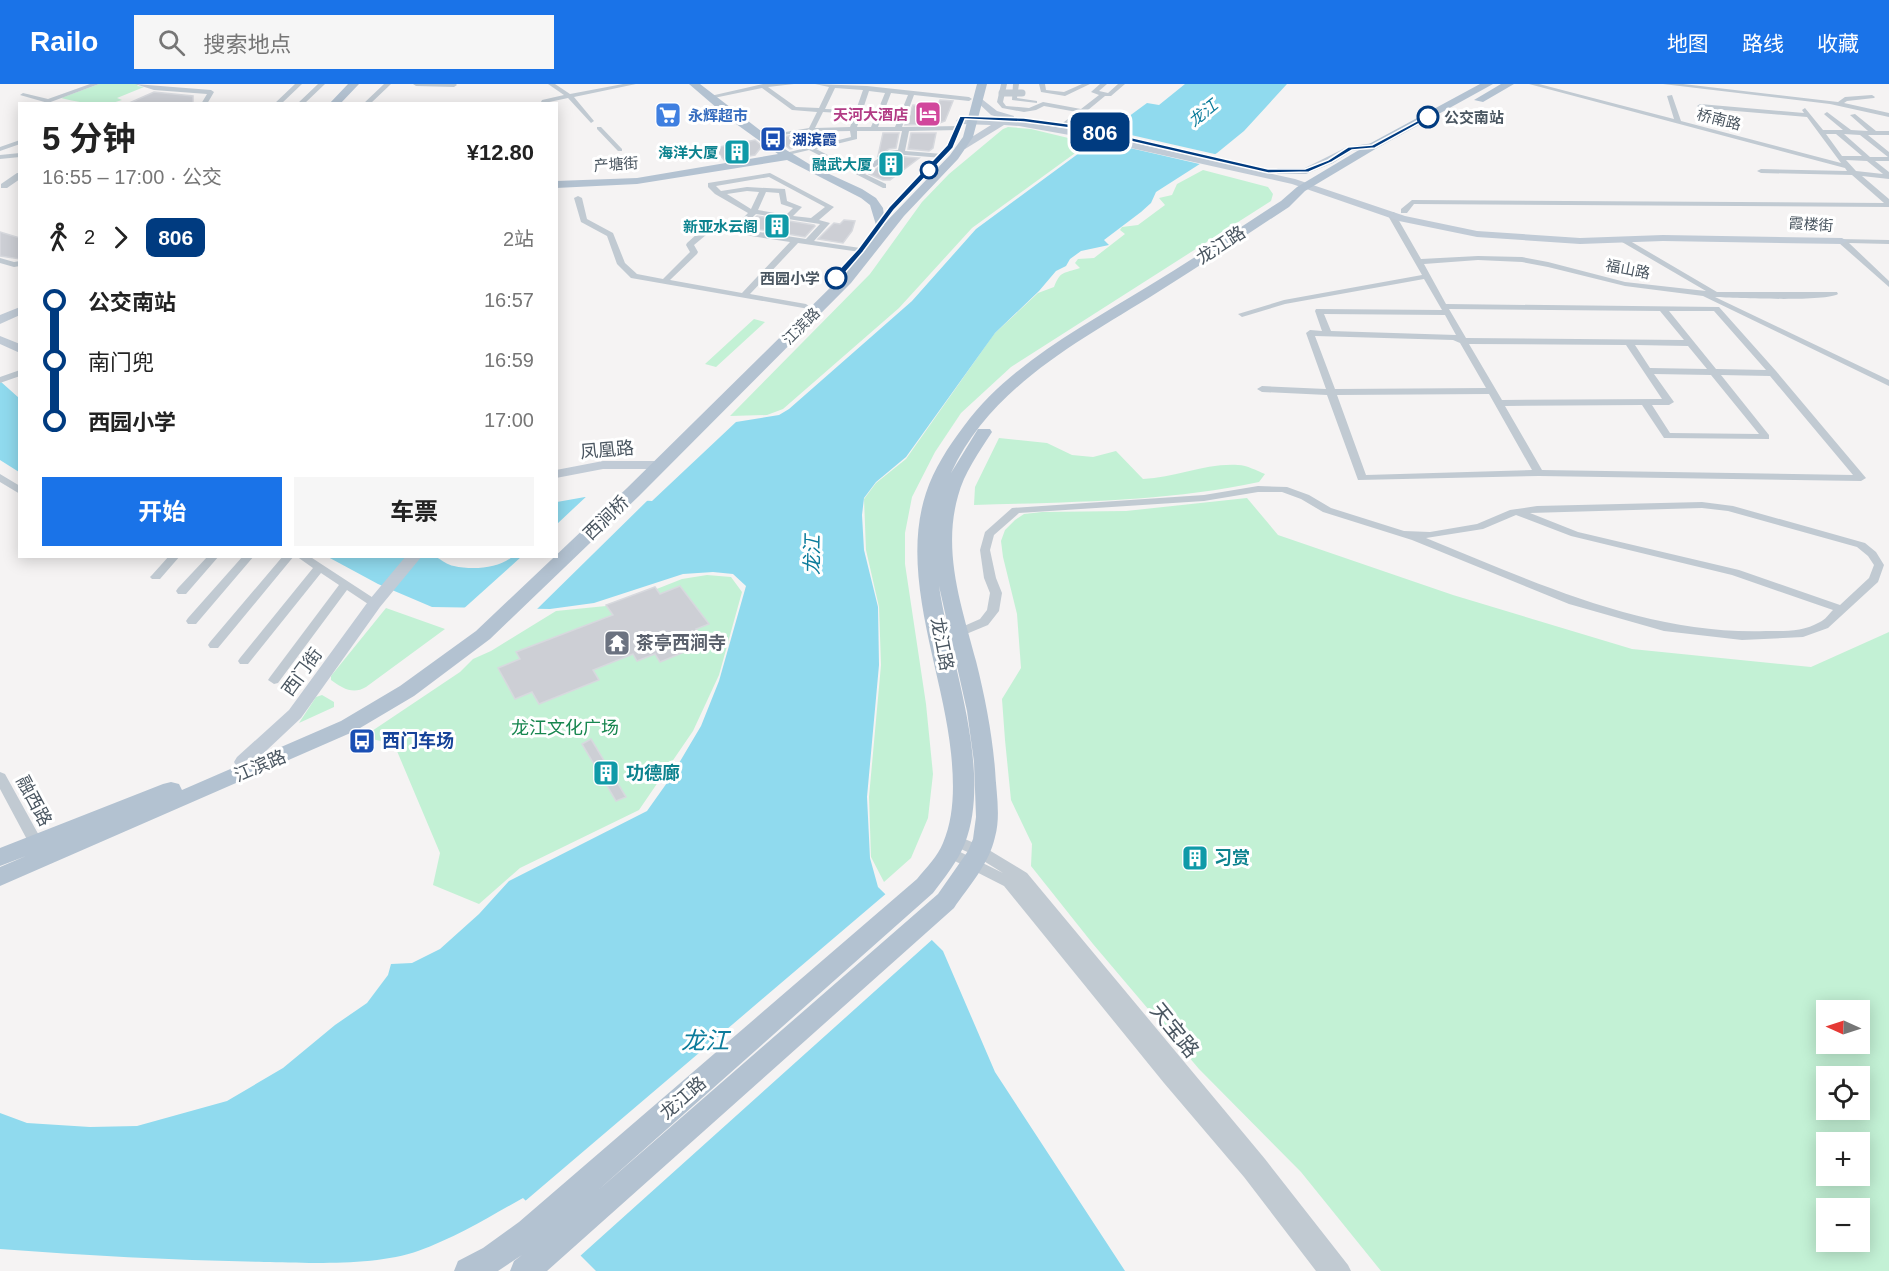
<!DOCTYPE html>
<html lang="zh">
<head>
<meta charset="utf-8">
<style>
  body { margin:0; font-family:Helvetica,"Noto Sans SC",sans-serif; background:#f6f6f6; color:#222; height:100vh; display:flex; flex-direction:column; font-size:22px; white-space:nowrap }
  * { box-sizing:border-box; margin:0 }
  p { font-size:20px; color:#767676 }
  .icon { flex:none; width:33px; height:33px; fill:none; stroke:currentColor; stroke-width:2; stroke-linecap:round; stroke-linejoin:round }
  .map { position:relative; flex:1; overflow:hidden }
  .drawer { position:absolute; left:18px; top:18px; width:540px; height:456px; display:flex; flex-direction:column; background:#fff; border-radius:0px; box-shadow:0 3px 15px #0003 }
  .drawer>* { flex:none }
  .badge { padding:0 12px; border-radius:9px; font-size:21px; line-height:39px }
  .needle { width:39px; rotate:273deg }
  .fabs { position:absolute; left:1816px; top:916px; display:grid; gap:12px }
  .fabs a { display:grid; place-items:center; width:54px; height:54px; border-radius:0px; background:#fff; box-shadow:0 3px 15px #0003; font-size:30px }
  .map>.badge { position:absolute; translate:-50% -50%; box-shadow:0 0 0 3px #fff }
  .legs { display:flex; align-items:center; gap:9px; height:66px; padding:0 24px; font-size:20px }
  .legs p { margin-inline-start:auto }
  .summary { display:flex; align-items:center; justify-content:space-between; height:102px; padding:0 24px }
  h1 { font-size:33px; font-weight:700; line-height:45px }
  .button { display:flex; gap:12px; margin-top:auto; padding:12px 24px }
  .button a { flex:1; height:69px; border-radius:0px; background:#1a73e8; color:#fff; font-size:24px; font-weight:700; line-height:69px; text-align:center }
  .button a+a { background:#f6f6f6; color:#222 }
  ul { padding:0 24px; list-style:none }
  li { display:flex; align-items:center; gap:21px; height:60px; font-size:22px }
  li i { display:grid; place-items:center; width:9px; height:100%; margin:0 8px; background:currentColor }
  li i::after { content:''; width:15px; height:15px; margin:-8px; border:4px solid; border-radius:50%; background:#fff }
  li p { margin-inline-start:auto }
  li:first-child i { background:linear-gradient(#0000 50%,currentColor 0) }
  li:last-child i { background:linear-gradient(currentColor 50%,#0000 0) }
  header { display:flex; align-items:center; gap:36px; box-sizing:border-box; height:84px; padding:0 30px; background:#1a73e8; color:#fff }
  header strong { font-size:28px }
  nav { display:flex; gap:33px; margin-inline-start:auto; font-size:21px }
  .search { width:420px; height:54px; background:#f6f6f6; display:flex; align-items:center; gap:15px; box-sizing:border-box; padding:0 21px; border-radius:0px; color:#767676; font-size:22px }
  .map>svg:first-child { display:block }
</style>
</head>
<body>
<header>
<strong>Railo</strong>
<div class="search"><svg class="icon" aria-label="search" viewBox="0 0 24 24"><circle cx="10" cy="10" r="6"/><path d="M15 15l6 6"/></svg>搜索地点</div>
<nav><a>地图</a><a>路线</a><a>收藏</a></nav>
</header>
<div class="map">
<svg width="1889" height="1187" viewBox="0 0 1889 1187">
  <rect width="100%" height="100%" fill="#f5f3f3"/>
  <path fill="#c3f1d5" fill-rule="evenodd" d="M99,0H139L137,2L144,3L117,14L122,16C103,23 81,19 61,14Z
    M1008,43L1031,45L1089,59L972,144L899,224L783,325L767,331L730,332L870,190L922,118L949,90L1003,45Z
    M1203,86L1268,103L1273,110L1271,117L1011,283L961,329L935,368L912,413L905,449V480L926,620L933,690L928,734L911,774L884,798L871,773L869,713L881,581L879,523L866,466L864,415L876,399L906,375L994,250L1038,209L1054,203C1061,186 1063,190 1080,184L1075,179L1078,175L1094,174L1125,150L1120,146L1122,143L1138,141L1165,121L1159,114L1172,111L1177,100Z
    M754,235L765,238L716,283L705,280Z
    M999,354L1047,359L1072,371L1093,373L1116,367L1143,395C1175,394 1205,379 1238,381C1247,381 1257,387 1265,390L1259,398C1165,418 1070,418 974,421L975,403Z
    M1247,414L1278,451L1453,511L1632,565L1811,583L1889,548V1187H1381L1301,1088L1199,985L1093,860L1031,782L1032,760L1011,716L1005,656L1002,615L1021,584L1017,530L1003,473L1001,457L1005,446L1015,436L1024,430L1042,428L1126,427ZM1827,927H1860V960H1827ZM1827,993H1860V1026H1827ZM1827,1059H1860V1092H1827ZM1827,1125H1860V1158H1827Z
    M707,491L731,493L742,508L719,591L693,647L639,726L520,784L479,820L433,801L440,769L394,660L363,653L460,588L473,575L491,567L556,527L616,521L682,495Z
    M386,524L445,545L366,603C353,611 342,604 331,596V592Z
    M322,611L334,618V623L299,639L316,613Z"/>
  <path fill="#90daee" d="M1185,0H1287L1244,47L1217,69L1156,108L1151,119L1141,128L1104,156L1109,161L1081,167L1070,175L1066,182L1056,187L1039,207L995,249L906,373L876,398L864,414L862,431L864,466L878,523L879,581L867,713L870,774L878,803L943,867L995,988L1125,1187H596L523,1114C489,1133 455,1154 418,1167C377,1182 308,1179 264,1178C176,1176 88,1172 0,1165V1029L27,1039L90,1043L137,1042L227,1017L283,984L335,941L367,919L388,891L391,880L412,879L440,865L479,830L509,797L647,727L669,696L701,642L719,597L746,502L733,490L713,488L683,490L594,519L550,525L432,523L378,500L328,473H436C442,476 447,481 454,482C471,486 498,485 512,473L556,472L557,418L585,413L652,417L736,338L779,331L789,325L912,217L976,145L1147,19L1159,21Z
    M0,297L19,314V388L0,376Z"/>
  <path fill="#f5f3f3" d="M1109,46L1219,71L1204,81L1095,56Z
    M589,410L650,414L534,528L461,527L521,473L556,472L557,440Z
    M888,808L934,854L579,1173L524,1118Z"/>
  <path fill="#cdcfd5" stroke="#d7d9de" stroke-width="1.5" d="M154,8L193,12V20H127Z
    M940,16L953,17L945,37L937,40L905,41L913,21L937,23Z
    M883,49H899L896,64L889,65L878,72Z
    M911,49H936L933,64L929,67L908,65Z
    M801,50H829L835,55L790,65L776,54Z
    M755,56L762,62L755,71L724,76L714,64Z
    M894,72L919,74L890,96H883L869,90Z
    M757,132L814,141L815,142L805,153L745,143Z
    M844,136L855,137L852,147L843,159L818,155L834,139L840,140Z
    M0,148L20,154V175L0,172Z
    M680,502L709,540L696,545L704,555L686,563L689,566L660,578L655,570L637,577L633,570L593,586L599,596L539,620L532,608L515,615L498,584L520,575L516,568L613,531L606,521L655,503L660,510Z
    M591,655L626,713L616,717L582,660Z"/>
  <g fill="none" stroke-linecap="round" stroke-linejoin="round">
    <path fill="#c1cad2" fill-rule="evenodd" d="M90,0H99L48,19L20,11L23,9L48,15Z
      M135,0L211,6L214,8L207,20H201L207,10L154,6Z
      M295,0H302L281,20H274Z
      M318,0H325L304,20H297Z
      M384,0H391L370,20H363Z
      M413,0H456L457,1L454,3L416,2Z
      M548,0H555L570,10L623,0H636L574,13L594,37L591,39L568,14L540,20L542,16L564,11Z
      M763,0H794L768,3L796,23L819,24L829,3L815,0L867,2L969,13L972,15L969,17L914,11L902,43L959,42L962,44L959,46L909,47L905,67L943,70L946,72L943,74L893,70L865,90L886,100V104H883L809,66L784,72L781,70L851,53L850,47L801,48L759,55L756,53L809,44L817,28L792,26L762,4L709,15L706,13ZM835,4L863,6L856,26L825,25ZM869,7L885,9L871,43H857ZM891,9L908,11L895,43H878ZM823,28L855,30L850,43L815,44ZM857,47H902L898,66L890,67L859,87L816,65L857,55Z
      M1001,0H1007L1003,18L1006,22L1029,24L1043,18L1081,25L1099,11L1091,8L1100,0H1107L1099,7L1108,9L1118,0H1125L1111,12H1105L1088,26L1092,27V29H1083L1066,41L1063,39L1064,38L1077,28L1044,22L1036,26L1024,28L1002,24L997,18Z
      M1013,0H1019L1017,14L1037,17V19L1012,16Z
      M1039,0H1045L1046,6L1064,8L1082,0H1090L1065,12L1041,8Z
      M1529,0H1539L1674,35L1667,12L1672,11L1681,37L1841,79L1807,33L1700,24L1697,22L1700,20L1804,29L1802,26L1805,24L1823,46H1843L1825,31L1824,30L1827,28L1851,46L1868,47L1850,31L1855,30L1876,47H1889V51H1868L1889,68V77H1875L1889,88V95L1862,92L1889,115V123L1414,120L1407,129H1401V125L1412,116L1884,119L1852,91L1761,89L1757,87L1761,85L1847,87L1845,84ZM1826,50H1836L1862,72H1842ZM1844,50L1860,51L1888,73H1870ZM1846,76L1867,77L1883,90L1856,87Z
      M1663,0H1683L1838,18L1845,13L1872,11L1875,13L1874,14L1847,17L1844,19L1889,29V33L1830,20Z
      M597,43H601L622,65V67H618L597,45Z
      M20,56V60L0,67V63Z
      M20,69V73L0,75V71Z
      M17,89H20V95L7,104H1V100Z
      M770,89L834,123L819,136L830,139L814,157L860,164L864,166L860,168L798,159L750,210L806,220L810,223L809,225L631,194L617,180L607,152L581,138L574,114L578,112L582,114L587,135L613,149L625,179L637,190L663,195L690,168L686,161L687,159L707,141L733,144L748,129L715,110L708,103V99ZM769,93L825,123L811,134L793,132L802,123L787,117L785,105L747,103L721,107L716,102ZM747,107L759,108L751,125L727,110ZM766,108L779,109L781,120L793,124L786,131L758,126ZM756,130L820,140L806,155L740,145ZM712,146L790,158L742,209L670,196L697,170L698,168L694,161Z
      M1388,128H1394L1421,175L1478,172L1522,173L1548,178L1625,198L1706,207L1622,158V154H1625L1717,208H1837L1838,210C1826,218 1735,214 1715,213L1889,296V302L1703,212L1625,202L1548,183L1522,178L1478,176L1424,180L1446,220L1719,223L1776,287L1866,394L1861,397L1539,392L1358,396L1327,311L1262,308L1257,305L1262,302L1326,305L1306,249L1310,246L1322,247L1315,227L1316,225L1442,226L1424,195L1285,220L1242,233L1238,230L1284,216L1422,191L1387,130ZM1449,225L1660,227L1684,256L1466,254ZM1669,227H1714L1766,286L1716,285ZM1324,230L1445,231L1456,251L1331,247ZM1315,252L1453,256L1460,259L1486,304L1335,305ZM1469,260L1626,261L1662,315L1502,316ZM1635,261L1688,262L1707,285L1650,284ZM1654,290L1711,291L1759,350L1670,349L1652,321H1669L1674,318ZM1721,291L1770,292L1853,391L1542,386L1505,322L1642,321L1664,354L1769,355V351ZM1489,310L1532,386L1366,391L1337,311Z
      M1839,155L1889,156V160L1849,159L1889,197V203L1839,159Z
      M0,174L14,178L20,177V182L14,183L0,179Z
      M20,286V292L0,299V293Z
      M0,390L20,402V410L0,398Z
      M1258,402L1287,403L1309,411L1331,424L1404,447L1430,448L1477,440L1510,426L1537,422L1702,418L1733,422L1865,459L1876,468L1884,481L1878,498L1828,544L1803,553L1742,556L1664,547L1569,520L1412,456L1323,428L1301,415L1282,408H1258L1204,417L1019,429L994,451L990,466L996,494L1002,509L999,527L988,541L959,553L953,549L955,546L980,535L987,526L990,509L984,494L980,466L985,448L1012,424L1204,411ZM1702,424L1728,427L1857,463L1868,472L1874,481L1869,494L1840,521L1739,486L1578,448L1530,429ZM1516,431L1571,452L1732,491L1833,526C1829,530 1825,536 1820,538C1803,548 1784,547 1766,547C1646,551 1535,498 1426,454L1483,445Z
      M169,472H180L160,495H152L150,493L152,491Z
      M208,472H219L186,510H178L176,507L178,504Z
      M243,472H254L196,540H188L186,537L188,534Z
      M283,472H294L218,564H210L208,561L210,558Z
      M296,472H309L381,519L379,522H371L347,506L278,599L274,600L268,596L270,593L339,501L321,489L248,580H240L238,577L240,574L313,484Z
      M0,688L5,690L41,755L43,759L41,763L36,764L31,763L0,705Z
      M955,751L984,763L1027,789L1265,1075L1348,1181L1351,1187H1316L1244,1093L1164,999L1004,802L945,772L943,768L945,764L950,763L1003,789L974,771L950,760L948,756L950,752Z"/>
    <path fill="#c1cbd6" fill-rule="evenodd" d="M978,12L997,27L1014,32L1013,36L1086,48L1295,95L1405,132L1477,147L1580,154L1663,151L1842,154L1847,157L1842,160L1663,157L1580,160L1477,153L1399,137L1292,100L1086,54L1019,42L1004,41L965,65H959V61L991,41L961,40L956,37L958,35L1008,36L991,31L974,15Z
      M1373,59L1376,60V64L1352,67L1333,79L1306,90H1278L1273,87L1278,84H1305L1347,63Z
      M20,223V231L0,240V231Z
      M0,252L20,260V269L0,260Z
      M603,377H660L667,381L660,385H603L556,394V386Z
      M406,472H422L380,523L301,634L249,683L243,685L237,683L234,678L237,673L289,626L370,515Z"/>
    <path fill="#b3c2d1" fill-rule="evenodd" d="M348,0H359L340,20H329Z
      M689,0H700L783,64L814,83L862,105L876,114L883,124L885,139L950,71L963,53L977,0H987L973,53L958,75L904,132L851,199L639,412L490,555L414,612L355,647L0,802V783L26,772L0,782V764L163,700L171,698L179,700L182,706L341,637L400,602L476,547L627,404L841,193L884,141H876L870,121L861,114L787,76L637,100L556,104V97L637,94L778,70L732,37Z
      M1480,0H1493L1377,64L1305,107L1289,123C1246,151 1203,180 1158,208C1080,257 992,301 951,389L978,345H990L992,348C979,368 964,389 958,412C942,468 962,524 976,577C985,613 992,649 995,685C996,707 1001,732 995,753C989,780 969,802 954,824L547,1187H510L514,1177L522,1171L498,1187H454L458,1177L483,1164L519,1138L917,795C926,784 938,772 943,759C955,731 954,698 951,669C943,587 899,491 926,409C934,385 948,363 964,342C1010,280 1082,243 1147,203C1192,176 1236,146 1281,117L1297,103L1369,60ZM939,502L967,627L974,678L976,733L973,755L968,767L938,810L596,1108L933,809C945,793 958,777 965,759C993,686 950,577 939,502Z
      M1501,0H1514L1483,18L1474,16Z"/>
    <path stroke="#c1cad2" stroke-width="7" d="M1002,9H1022"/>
  </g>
  <path fill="#003b80" stroke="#fff" stroke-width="1.5" d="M960,32L1024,34L1077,41L1268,85H1305L1328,76L1348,63L1372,61L1426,32L1431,33L1375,64L1352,66L1332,78L1309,88L1268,89L1077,45L1024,38L965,35L953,64L894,126L863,168L839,196H833V192L858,165L889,123L947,61Z"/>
  <defs>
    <symbol id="hotel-square" viewBox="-11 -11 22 22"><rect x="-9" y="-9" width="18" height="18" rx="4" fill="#d1479c" stroke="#fff"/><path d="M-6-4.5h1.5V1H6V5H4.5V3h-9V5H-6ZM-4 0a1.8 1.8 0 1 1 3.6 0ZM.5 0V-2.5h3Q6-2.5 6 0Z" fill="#fff"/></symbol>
    <symbol id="supermarket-square" viewBox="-11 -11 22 22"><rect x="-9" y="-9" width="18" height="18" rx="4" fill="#3f7fe0" stroke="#fff"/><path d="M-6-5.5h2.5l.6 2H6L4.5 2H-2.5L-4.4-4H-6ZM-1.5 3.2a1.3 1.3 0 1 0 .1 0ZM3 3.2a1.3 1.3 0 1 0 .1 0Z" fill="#fff"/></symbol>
    <symbol id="bus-square" viewBox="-11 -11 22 22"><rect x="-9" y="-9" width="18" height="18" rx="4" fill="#1a4fb4" stroke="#fff"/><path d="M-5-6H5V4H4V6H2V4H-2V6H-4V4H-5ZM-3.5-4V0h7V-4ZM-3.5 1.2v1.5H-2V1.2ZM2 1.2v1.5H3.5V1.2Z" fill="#fff"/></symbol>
    <symbol id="building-square" viewBox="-11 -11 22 22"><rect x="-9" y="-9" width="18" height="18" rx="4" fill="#0f9aa8" stroke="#fff"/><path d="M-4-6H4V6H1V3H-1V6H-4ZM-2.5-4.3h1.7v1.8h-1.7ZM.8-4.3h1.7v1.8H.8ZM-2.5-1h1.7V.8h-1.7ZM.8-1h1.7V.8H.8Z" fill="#fff"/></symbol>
    <symbol id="temple-square" viewBox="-11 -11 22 22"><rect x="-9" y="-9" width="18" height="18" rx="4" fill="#6b7280" stroke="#fff"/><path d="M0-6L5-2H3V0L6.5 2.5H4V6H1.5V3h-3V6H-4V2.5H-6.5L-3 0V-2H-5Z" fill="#fff"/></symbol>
  </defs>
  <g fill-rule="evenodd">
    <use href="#hotel-square" x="913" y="15" width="30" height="30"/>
    <use href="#supermarket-square" x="653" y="16" width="30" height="30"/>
    <use href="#bus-square" x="758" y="40" width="30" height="30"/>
    <use href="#building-square" x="722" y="53" width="30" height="30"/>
    <use href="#building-square" x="876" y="65" width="30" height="30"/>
    <use href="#building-square" x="762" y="127" width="30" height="30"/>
    <use href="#temple-square" x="602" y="544" width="30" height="30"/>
    <use href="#bus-square" x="347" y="642" width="30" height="30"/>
    <use href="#building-square" x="591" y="674" width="30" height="30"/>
    <use href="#building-square" x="1180" y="759" width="30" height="30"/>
  </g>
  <g fill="#fff" stroke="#003b80" stroke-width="3">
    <circle cx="1428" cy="33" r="10"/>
    <circle cx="929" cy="86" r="8"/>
    <circle cx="836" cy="194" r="10"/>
  </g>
  <g text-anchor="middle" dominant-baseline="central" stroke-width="6" stroke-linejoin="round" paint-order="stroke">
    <g font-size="15" font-weight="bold" fill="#b23c85" stroke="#fff" text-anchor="end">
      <text x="908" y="30">天河大酒店</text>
    </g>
    <g font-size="15" font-weight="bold" fill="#366cbe" stroke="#fff" text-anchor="start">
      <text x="688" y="31">永辉超市</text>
    </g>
    <g font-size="15" font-weight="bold" fill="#4a5661" stroke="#fff" text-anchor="start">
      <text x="1444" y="33">公交南站</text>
      <text x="820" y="194" text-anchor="end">西园小学</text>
    </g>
    <g font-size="15" fill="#4a5661" stroke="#fff">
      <text transform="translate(1719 35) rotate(14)">桥南路</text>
      <text transform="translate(616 80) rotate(-4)">产塘街</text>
      <text transform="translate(1811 140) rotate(4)">霞楼街</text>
      <text transform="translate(1628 185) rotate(11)">福山路</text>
      <text transform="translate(801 242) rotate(-45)">江滨路</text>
    </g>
    <g font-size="15" font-weight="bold" fill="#164399" stroke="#fff" text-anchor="start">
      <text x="792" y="55">湖滨霞</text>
    </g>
    <g font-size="15" font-weight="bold" fill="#0d838f" stroke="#fff" text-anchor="end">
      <text x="718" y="68">海洋大厦</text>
      <text x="872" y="80">融武大厦</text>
      <text x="758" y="142">新亚水云阁</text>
    </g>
    <g font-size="16" font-style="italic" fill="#0c7c9b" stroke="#fff">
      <text transform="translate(1203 29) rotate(-39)">龙江</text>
    </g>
    <g font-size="18" fill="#4a5661" stroke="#fff">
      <text transform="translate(1221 161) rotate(-33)">龙江路</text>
      <text transform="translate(607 366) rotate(-5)">凤凰路</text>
      <text transform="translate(606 434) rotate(-44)">西涧桥</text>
      <text transform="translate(942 560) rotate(79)">龙江路</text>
      <text transform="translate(302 588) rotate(-54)">西门街</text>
      <text transform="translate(260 682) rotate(-23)">江滨路</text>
      <text transform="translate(34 717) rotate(62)">融西路</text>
      <text transform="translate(683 1014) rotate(-41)">龙江路</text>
    </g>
    <g font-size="18" font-weight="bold" fill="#5b616d" stroke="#fff" text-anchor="start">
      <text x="636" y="559">茶亭西涧寺</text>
    </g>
    <g font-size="18" fill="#17864f" stroke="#fff">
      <text x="565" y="644">龙江文化广场</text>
    </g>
    <g font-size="18" font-weight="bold" fill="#164399" stroke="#fff" text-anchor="start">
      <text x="382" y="657">西门车场</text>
    </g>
    <g font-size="18" font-weight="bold" fill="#0d838f" stroke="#fff" text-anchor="start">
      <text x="626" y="689">功德廊</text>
      <text x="1214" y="774">习赏</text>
    </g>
    <g font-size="20" font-style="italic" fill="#0c7c9b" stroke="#fff">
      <text transform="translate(812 471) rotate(-89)">龙江</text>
    </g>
    <g font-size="21" fill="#4a5661" stroke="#fff">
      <text transform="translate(1175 946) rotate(51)">天宝路</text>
    </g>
    <g font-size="24" font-style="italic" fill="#0c7c9b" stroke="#fff">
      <text x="705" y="956">龙江</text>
    </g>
  </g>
</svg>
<div class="fabs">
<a><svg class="needle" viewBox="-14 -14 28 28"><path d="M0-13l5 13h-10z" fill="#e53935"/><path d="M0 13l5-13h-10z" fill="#767676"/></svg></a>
<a><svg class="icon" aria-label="locate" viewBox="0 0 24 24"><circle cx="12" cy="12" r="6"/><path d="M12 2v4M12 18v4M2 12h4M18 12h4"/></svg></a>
<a>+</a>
<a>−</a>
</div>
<b class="badge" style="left:1100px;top:48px;background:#003b80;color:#fff">806</b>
<section class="drawer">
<div class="summary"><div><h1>5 分钟</h1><p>16:55 – 17:00 · 公交</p></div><b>¥12.80</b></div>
<div class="legs"><svg class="icon" aria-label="walk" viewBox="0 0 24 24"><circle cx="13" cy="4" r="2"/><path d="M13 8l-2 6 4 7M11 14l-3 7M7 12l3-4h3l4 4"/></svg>2<svg class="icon" aria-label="forward" viewBox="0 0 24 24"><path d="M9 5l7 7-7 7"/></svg><b class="badge" style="background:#003b80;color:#fff">806</b><p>2站</p></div>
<ul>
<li><i style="color:#003b80"></i><b>公交南站</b><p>16:57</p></li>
<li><i style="color:#003b80"></i><span>南门兜</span><p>16:59</p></li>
<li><i style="color:#003b80"></i><b>西园小学</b><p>17:00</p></li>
</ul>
<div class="button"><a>开始</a><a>车票</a></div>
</section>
</div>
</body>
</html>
